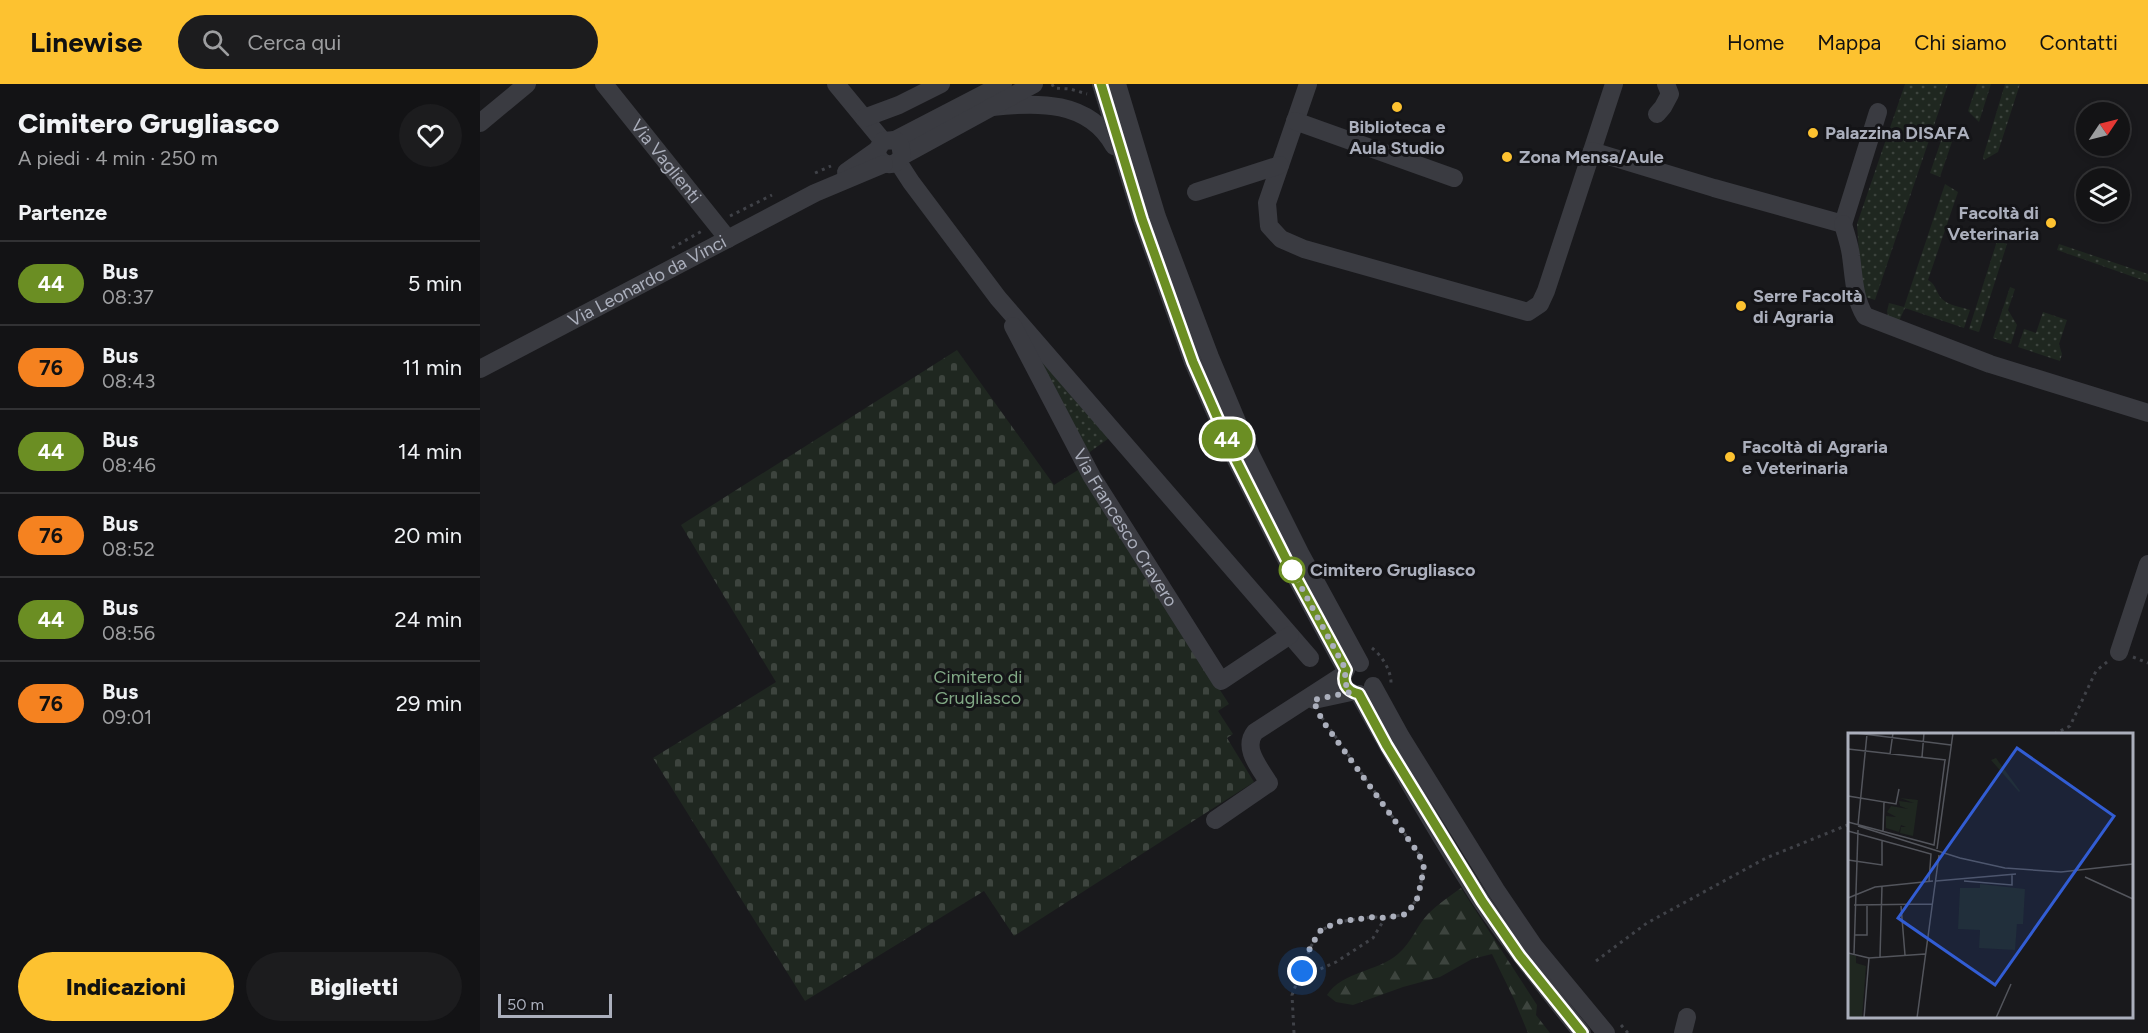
<!DOCTYPE html>
<html lang="it">
<head>
<meta charset="utf-8">
<style>
  body { margin:0; font-family:Figtree,sans-serif; background:#1c1c1e; color:#f1f3f6; height:100vh; display:flex; flex-direction:column; font-size:22px; white-space:nowrap }
  * { box-sizing:border-box; margin:0 }
  p { font-size:20px; color:#9d9ea0 }
  .icon { flex:none; width:33px; height:33px; fill:none; stroke:currentColor; stroke-width:2; stroke-linecap:round; stroke-linejoin:round }
  .map { position:relative; flex:1; overflow:hidden }
  .drawer { display:flex; flex-direction:column; background:#131315; width:480px }
  .drawer>* { flex:none }
  .badge { padding:0 12px; border-radius:20px; font-size:21px; line-height:39px }
  .needle { width:39px; rotate:55deg }
  .tools { position:absolute; left:1596px; top:18px; display:grid; gap:12px }
  .tools a { display:grid; place-items:center; width:54px; height:54px; border-radius:50%; background:#131315; box-shadow:0 3px 9px #0003,0 0 0 2px #323234; font-size:30px }
  .scale { position:absolute; left:18px; bottom:15px; width:114px; box-sizing:border-box; padding-left:6px; border:3px solid #abafbc; border-top:0; font-size:16px; line-height:21px; white-space:nowrap; color:#abafbc; -webkit-text-stroke:4px #141417; paint-order:stroke }
  .you { position:absolute; width:30px; height:30px; margin:-15px; border:4px solid #fff; border-radius:50%; background:#1a73e8; box-shadow:0 0 0 9px #1a73e833 }
  .map>.badge { position:absolute; translate:-50% -50%; box-shadow:0 0 0 3px #fff }
  h2 { padding:0 18px; font-size:22px; line-height:54px }
  .round { display:grid; place-items:center; flex:none; width:63px; height:63px; border-radius:32px; background:#1c1c1e }
  .head { display:flex; align-items:center; justify-content:space-between; height:102px; padding:0 18px }
  h1 { font-size:28px; font-weight:800; line-height:45px }
  .cta { display:flex; gap:12px; margin-top:auto; padding:12px 18px }
  .cta a { flex:1; height:69px; border-radius:36px; background:#fdc230; color:#111; font-size:24px; font-weight:800; line-height:69px; text-align:center }
  .cta a+a { background:#1c1c1e; color:#f1f3f6 }
  ul { padding:0; list-style:none }
  li { display:flex; align-items:center; gap:18px; height:84px; padding:0 18px; border-top:2px solid #323234 }
  li div { flex:1 }
  li b { display:block; font-size:22px }
  li em { font-style:normal }
  li .badge { min-width:66px; font-weight:700; text-align:center }
  header { display:flex; align-items:center; gap:36px; box-sizing:border-box; height:84px; padding:0 30px; background:#fdc230; color:#111 }
  header strong { font-size:28px }
  nav { display:flex; gap:33px; margin-inline-start:auto; font-size:21px }
  .search { width:420px; height:54px; background:#1c1c1e; display:flex; align-items:center; gap:15px; box-sizing:border-box; padding:0 21px; border-radius:33px; color:#9d9ea0; font-size:22px }
  main { display:flex; flex:1; min-height:0 }
  .map>svg:first-child { display:block }
</style>
</head>
<body>
<header>
<strong>Linewise</strong>
<div class="search"><svg class="icon" aria-label="search" viewBox="0 0 24 24"><circle cx="10" cy="10" r="6"/><path d="M15 15l6 6"/></svg>Cerca qui</div>
<nav><a>Home</a><a>Mappa</a><a>Chi siamo</a><a>Contatti</a></nav>
</header>
<main>
<section class="drawer">
<div class="head"><div><h1>Cimitero Grugliasco</h1><p>A piedi · 4 min · 250 m</p></div><a class="round"><svg class="icon" aria-label="heart" viewBox="0 0 24 24"><path d="M12 20l-8-8c-3-5 5-10 8-4 3-6 11-1 8 4z"/></svg></a></div>
<h2>Partenze</h2>
<ul>
<li><span class="badge" style="background:#6b8e23;color:#fff">44</span><div><b>Bus</b><p>08:37</p></div><em>5 min</em></li>
<li><span class="badge" style="background:#f58220;color:#111">76</span><div><b>Bus</b><p>08:43</p></div><em>11 min</em></li>
<li><span class="badge" style="background:#6b8e23;color:#fff">44</span><div><b>Bus</b><p>08:46</p></div><em>14 min</em></li>
<li><span class="badge" style="background:#f58220;color:#111">76</span><div><b>Bus</b><p>08:52</p></div><em>20 min</em></li>
<li><span class="badge" style="background:#6b8e23;color:#fff">44</span><div><b>Bus</b><p>08:56</p></div><em>24 min</em></li>
<li><span class="badge" style="background:#f58220;color:#111">76</span><div><b>Bus</b><p>09:01</p></div><em>29 min</em></li>
</ul>
<div class="cta"><a>Indicazioni</a><a>Biglietti</a></div>
</section>
<div class="map">
<svg width="1668" height="949" viewBox="0 0 1668 949">
  <defs>
    <pattern id="grass-dots" width="8" height="8" patternUnits="userSpaceOnUse" patternTransform="scale(1.5)"><rect width="8" height="8" fill="#1f2720"/><path d="M2 2h.1M6 6h.1" fill="none" stroke="#3d443e" stroke-width="1.8" stroke-linecap="round"/></pattern>
    <pattern id="forest-firs" width="22" height="20" patternUnits="userSpaceOnUse" patternTransform="scale(1.5)"><rect width="22" height="20" fill="#1f2720"/><path d="M5 1l3.5 6h-7zM16 11l3.5 6h-7z" fill="#3d443e"/></pattern>
    <pattern id="cemetery-stones" width="16" height="16" patternUnits="userSpaceOnUse" patternTransform="scale(1.5)"><rect width="16" height="16" fill="#1f2720"/><path d="M2 7V4a2 2 0 0 1 4 0v3zM10 15v-3a2 2 0 0 1 4 0v3z" fill="#3d443e"/></pattern>
  </defs>
  <rect width="100%" height="100%" fill="#19191c"/>
  <path fill="url(#grass-dots)" d="M1425,0H1468L1395,216L1382,212L1377,140Z
    M1497,0H1511L1499,38L1488,27Z
    M1525,0H1540L1518,68L1504,76L1503,73Z
    M1471,44L1475,49L1460,93L1450,89L1464,48L1468,49Z
    M1465,100L1478,108L1448,196C1457,201 1456,209 1462,215C1469,222 1482,223 1490,226L1484,244L1425,224L1419,237L1408,232L1407,227L1409,219L1424,223Z
    M1517,157L1527,160L1499,248L1489,245Z
    M1579,160L1668,190V198L1577,166Z
    M1530,203L1535,205L1528,226L1537,241L1531,260L1513,254Z
    M1563,228L1587,236L1579,260L1582,270L1580,277L1538,263L1544,245L1556,249Z
    M553,266L632,352L607,370Z"/>
  <path fill="url(#forest-firs)" d="M981,804L1057,921L1056,931L1070,949H1048L1034,915L1012,870L992,875L960,893L923,903L873,921L856,918L847,911C863,887 897,888 918,870C932,858 937,841 948,830C958,820 970,812 981,804Z"/>
  <path fill="url(#cemetery-stones)" d="M477,266L574,401L598,386L749,620L738,627L753,650L747,654L774,698L534,852L504,807L325,917L173,674L296,598L201,441Z"/>
  <g fill="none" stroke-linecap="round" stroke-linejoin="round">
    <path stroke="#404248" stroke-width="3" stroke-dasharray="3 4.5" stroke-linecap="butt" d="M572,0L574,4L590,5L607,10
      M335,89L351,82
      M250,132L292,111
      M192,164L222,147
      M892,564C902,572 911,586 911,599
      M1653,573L1668,579
      M1574,650L1590,642L1616,587L1627,578
      M1116,877L1167,839L1286,774L1370,740
      M820,894L856,878L893,854L905,834
      M1141,941L1148,949
      M814,949L812,911L830,864L840,847L857,838L893,833L905,834L927,830L938,813L944,784L939,770L840,631"/>
    <g stroke="#3a3b41" stroke-width="18">
      <path id="s1" d="M124,0L248,155"/>
      <path d="M356,0L403,57"/>
      <path d="M621,0L662,135L713,278L756,376L806,475L866,586"/>
      <path d="M637,0L677,133L730,273L771,371L820,469L880,579"/>
      <path d="M828,0L787,119L789,142L801,155L824,165L1048,228L1060,220L1066,207L1134,0"/>
      <path d="M512,23C557,18 609,16 634,62"/>
      <path d="M1177,30L1183,23L1190,10L1186,0"/>
      <path d="M384,34L419,21L461,0"/>
      <path d="M815,37L974,94"/>
      <path d="M0,39L47,0"/>
      <path d="M415,56L523,0"/>
      <path d="M1112,67L1234,104L1363,140L1398,28"/>
      <path d="M422,72L554,0"/>
      <path d="M418,78L431,98L518,214L830,574"/>
      <path d="M366,88L397,66L403,57L415,56L420,60L422,72C414,85 398,82 397,66"/>
      <path d="M716,108L800,81"/>
      <path d="M1363,140C1366,151 1370,162 1371,172C1374,193 1374,214 1385,232L1510,280L1668,329"/>
      <path id="s2" d="M533,242L612,393L741,597L810,551"/>
      <path id="s3" d="M0,285L335,109L404,80"/>
      <path d="M1639,568L1668,480"/>
      <path d="M893,602L921,653L1016,806L1054,862L1126,949"/>
      <path d="M879,610C917,679 959,752 1002,818C1033,864 1068,906 1102,949"/>
      <path d="M834,616L871,608"/>
      <path d="M735,736L789,699C780,684 762,664 775,648L863,591"/>
      <path d="M1203,949L1207,933"/>
    </g>
  </g>
  <g fill="none" stroke-linecap="round" stroke-linejoin="round">
    <defs>
      <path id="line" d="M621,0L662,135L713,278L756,376L806,475L866,586C861,598 866,607 879,610L907,662L1002,817L1040,872L1102,949"/>
    </defs>
    <use href="#line" stroke="#fff" stroke-width="14"/>
    <use href="#line" stroke="#6b8e23" stroke-width="9"/>
    <path stroke="#abafbc" stroke-width="6" stroke-dasharray="0 10.8" d="M812,486L866,586L864,598L871,608L833,616L842,636L939,770L944,784L938,813L927,830L905,834L893,833L857,838L840,847L830,864L822,887"/>
  </g>
  <g fill="#fdc230" stroke="#141417" stroke-width="2">
    <circle cx="917" cy="23" r="6"/>
    <circle cx="1333" cy="49" r="6"/>
    <circle cx="1027" cy="73" r="6"/>
    <circle cx="1571" cy="139" r="6"/>
    <circle cx="1261" cy="222" r="6"/>
    <circle cx="1250" cy="373" r="6"/>
  </g>
  <circle fill="#fff" stroke="#6b8e23" stroke-width="3" cx="812" cy="486" r="12"/>
  <g text-anchor="middle" dominant-baseline="central" stroke-width="6" stroke-linejoin="round" paint-order="stroke">
    <g font-size="18" font-weight="bold" fill="#abafbc" stroke="#141417" text-anchor="start">
      <text x="917" y="43" text-anchor="middle">Biblioteca e<tspan x="917" dy="21">Aula Studio</tspan></text>
      <text x="1345" y="49">Palazzina DISAFA</text>
      <text x="1039" y="73">Zona Mensa/Aule</text>
      <text x="1559" y="129" text-anchor="end">Facoltà di<tspan x="1559" dy="21">Veterinaria</tspan></text>
      <text x="1273" y="212">Serre Facoltà<tspan x="1273" dy="21">di Agraria</tspan></text>
      <text x="1262" y="363">Facoltà di Agraria<tspan x="1262" dy="21">e Veterinaria</tspan></text>
    </g>
    <g font-size="18" fill="#abafbc" stroke="#141417">
      <text stroke="none"><textPath href="#s1" startOffset="99">Via Vaglienti</textPath></text>
      <text stroke="none"><textPath href="#s3" startOffset="189">Via Leonardo da Vinci</textPath></text>
      <text stroke="none"><textPath href="#s2" startOffset="231">Via Francesco Cravero</textPath></text>
    </g>
    <g font-size="18" font-weight="bold" fill="#abafbc" stroke="#141417" text-anchor="start">
      <text x="830" y="486">Cimitero Grugliasco</text>
    </g>
    <g font-size="18" fill="#81a885" stroke="#141417">
      <text x="498" y="593">Cimitero di<tspan x="498" dy="21">Grugliasco</tspan></text>
    </g>
  </g>
  <g transform="translate(1368 649)">
    <rect width="285" height="285" fill="#19191c"/>
    <path d="M148,25L172,58L171,59L143,27ZM52,65L70,67L65,103L52,100L53,94H58L53,92L51,99L38,95V83L48,84L39,79L43,73L60,76L52,73L51,68L66,70Z" fill="#1f2720"/>
    <path d="M132,151L177,156L175,191H169L167,217L131,215L132,197L110,196L112,155H132Z" fill="#1f2720"/>
    <path d="M0,221L8,223V230L18,233L14,284L0,285Z" fill="#1f2720"/>
    <path fill="none" stroke="#53555c" stroke-width="1.5" d="M8,0L103,12M0,16L98,27M42,21L45,0M74,24L76,0M0,63L48,71L51,56M0,89L86,112L97,27M10,92L19,1M10,93L112,125L157,135L213,139L285,131M0,98L83,121L81,148M35,98L36,69M89,116L105,0M0,127L34,132V107M237,144L285,166M88,148L168,141M116,148L164,152V142M0,165L27,154L85,148M6,172L84,171M53,173L57,222M6,202H19V173M0,220L21,225L77,221M6,221L10,97M32,224L34,153M16,285L21,225M69,285L91,122M148,285L163,251"/>
    <path fill="#325dd4" fill-opacity="0.15" stroke="#325dd4" stroke-width="3" d="M169,15L266,83L147,252L50,185Z"/>
    <rect width="285" height="285" fill="none" stroke="#abafbc" stroke-width="3"/>
  </g>
</svg>
<div class="tools">
<a><svg class="needle" viewBox="-14 -14 28 28"><path d="M0-13l5 13h-10z" fill="#e53935"/><path d="M0 13l5-13h-10z" fill="#9d9ea0"/></svg></a>
<a><svg class="icon" aria-label="layers" viewBox="0 0 24 24"><path d="M12 4l9 5-9 5-9-5zM3 14l9 5 9-5"/></svg></a>
</div>
<div class="scale">50 m</div>
<div class="you" style="left:822px;top:887px"></div>
<b class="badge" style="left:747px;top:355px;background:#6b8e23;color:#fff">44</b>
</div>
</main>
</body>
</html>
